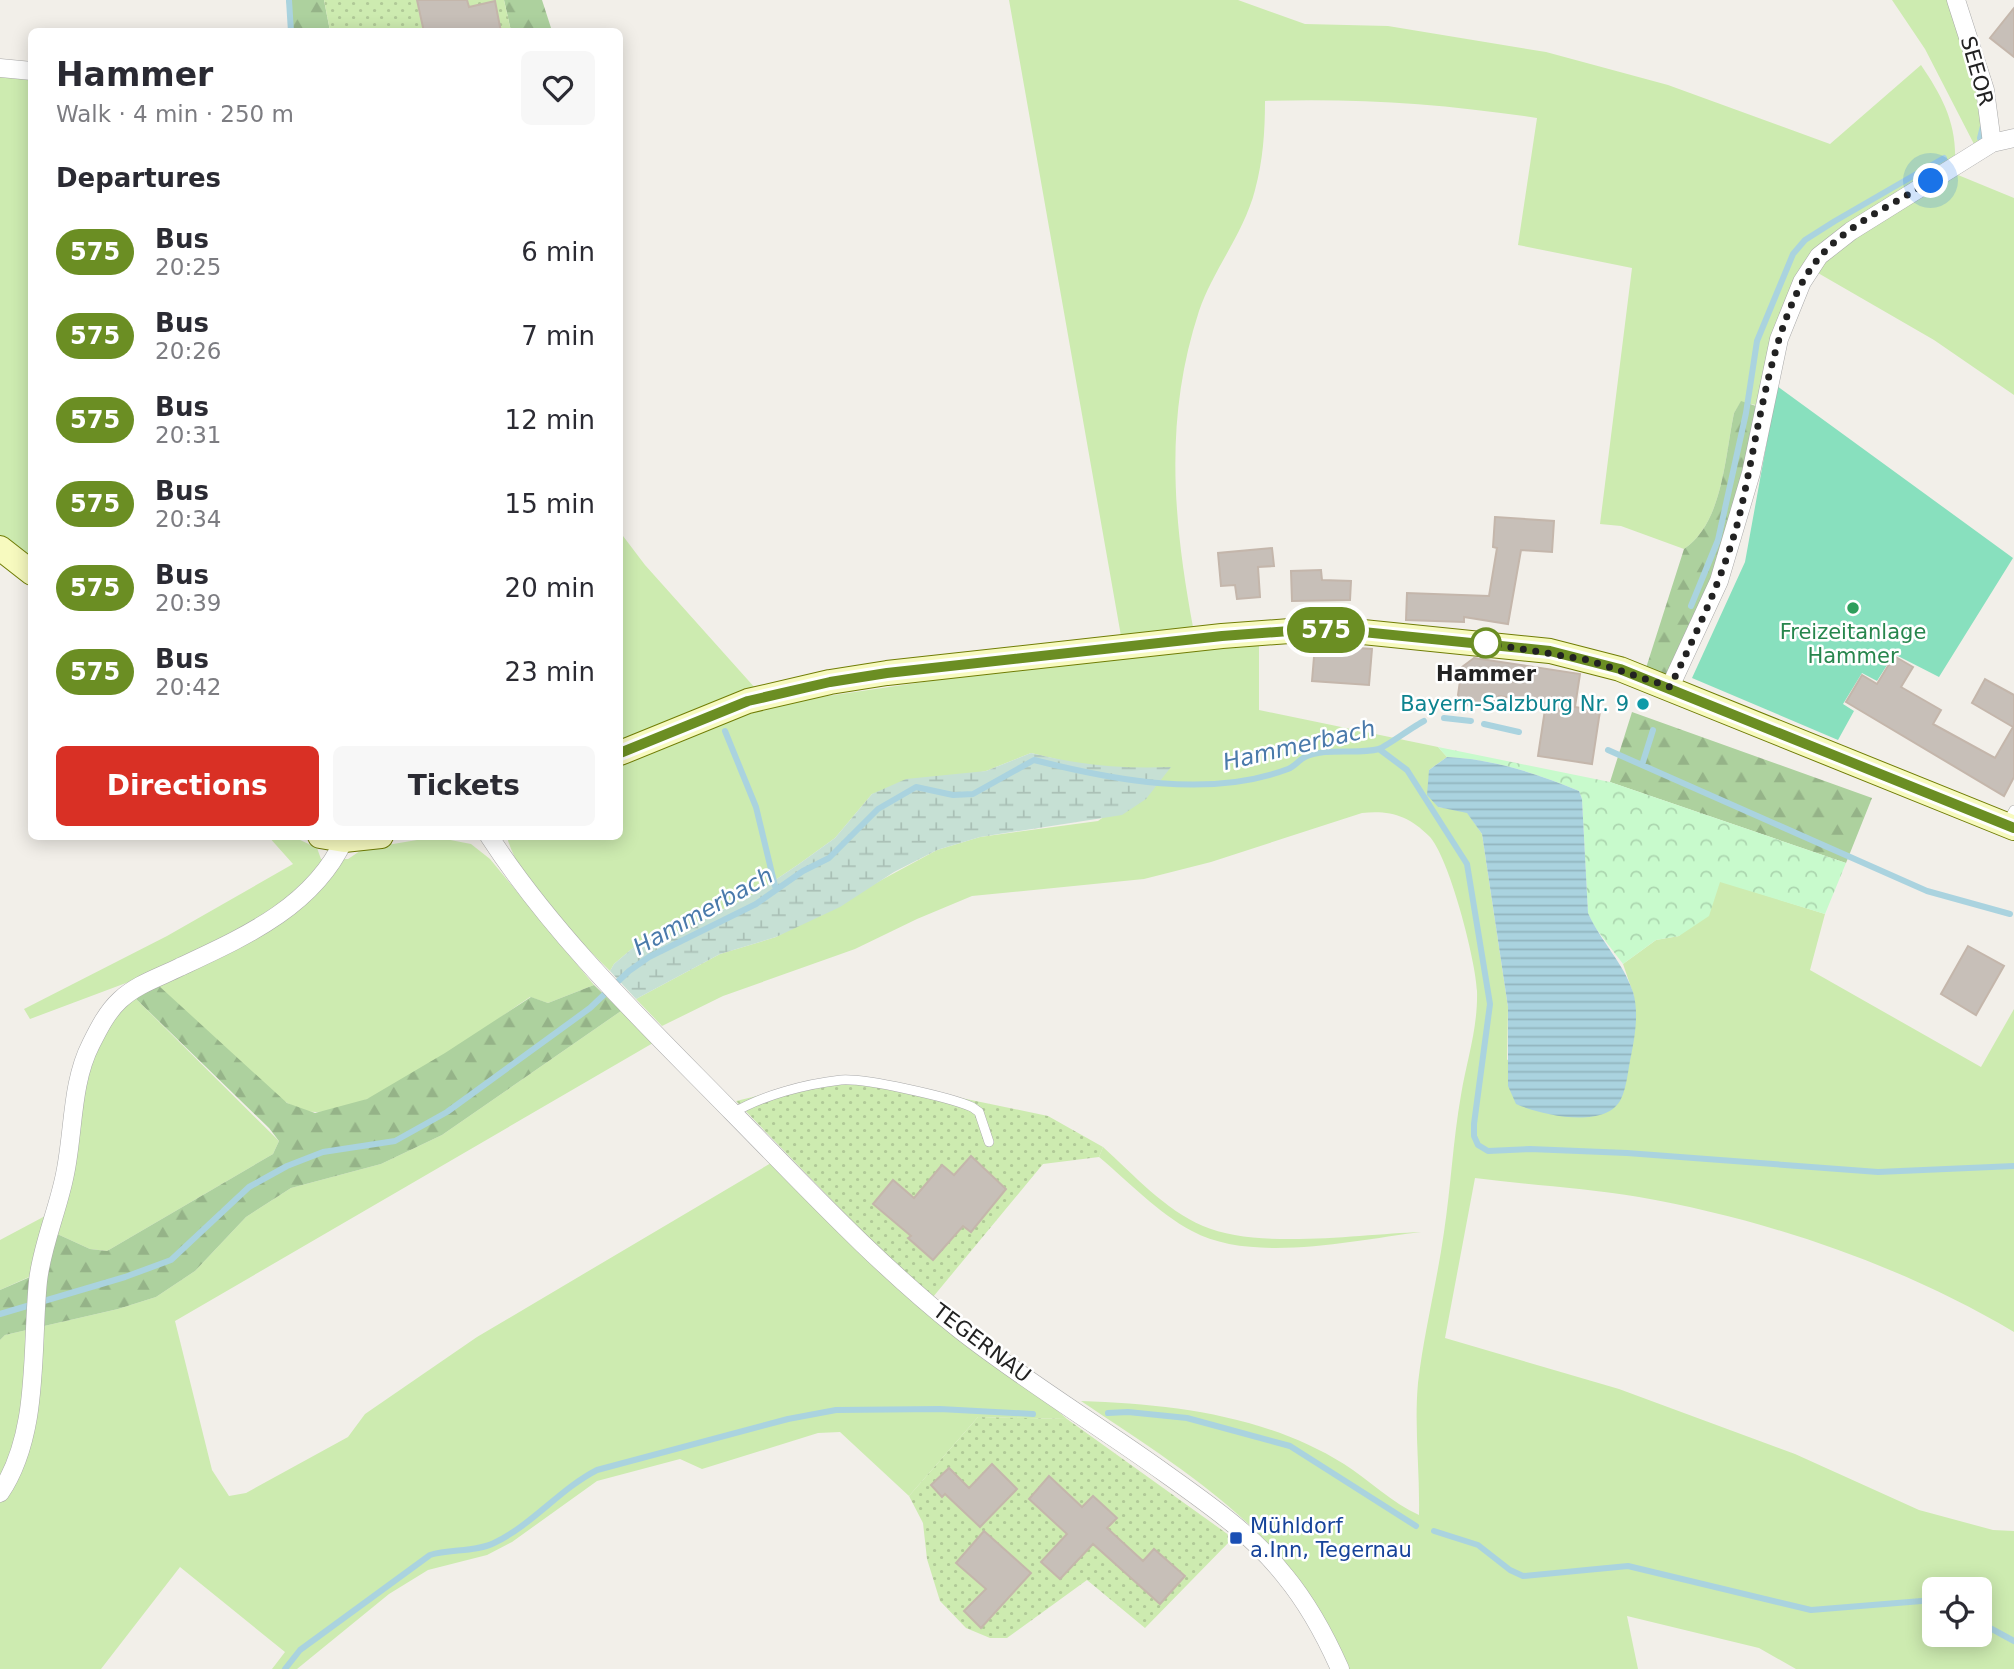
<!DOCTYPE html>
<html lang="en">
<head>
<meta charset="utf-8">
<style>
  body { margin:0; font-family:"DejaVu Sans",sans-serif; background:#f7f7f7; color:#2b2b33; height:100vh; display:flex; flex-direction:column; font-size:26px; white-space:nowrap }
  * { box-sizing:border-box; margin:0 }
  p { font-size:23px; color:#7c7c81 }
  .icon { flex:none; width:38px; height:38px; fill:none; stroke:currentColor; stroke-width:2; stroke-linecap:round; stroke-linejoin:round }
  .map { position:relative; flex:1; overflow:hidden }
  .sheet { position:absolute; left:28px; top:28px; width:595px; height:812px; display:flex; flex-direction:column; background:#fff; border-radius:10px; box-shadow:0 4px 18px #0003 }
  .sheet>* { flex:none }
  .badge { padding:0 14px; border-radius:23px; font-size:24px; line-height:46px }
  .fabs { position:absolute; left:1922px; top:1577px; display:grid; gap:14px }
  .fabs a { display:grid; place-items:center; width:70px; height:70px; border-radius:10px; background:#fff; box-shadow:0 4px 18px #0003; font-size:35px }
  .you { position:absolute; width:35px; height:35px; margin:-18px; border:5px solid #fff; border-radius:50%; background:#1a73e8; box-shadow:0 0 0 10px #1a73e833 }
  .map>.badge { position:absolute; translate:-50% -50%; box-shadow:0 0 0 4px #fff }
  h2 { padding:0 28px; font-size:26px; line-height:63px }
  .round { display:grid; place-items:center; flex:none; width:74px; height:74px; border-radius:10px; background:#f7f7f7 }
  .head { display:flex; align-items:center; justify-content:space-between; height:119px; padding:0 28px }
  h1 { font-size:33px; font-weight:600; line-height:52px }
  .cta { display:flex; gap:14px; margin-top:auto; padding:14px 28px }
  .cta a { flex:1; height:80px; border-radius:10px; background:#d93025; color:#fff; font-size:28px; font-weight:600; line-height:80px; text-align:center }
  .cta a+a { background:#f7f7f7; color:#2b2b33 }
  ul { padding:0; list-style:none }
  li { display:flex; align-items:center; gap:21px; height:84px; padding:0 28px }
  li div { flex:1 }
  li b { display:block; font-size:26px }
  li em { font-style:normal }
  li .badge { min-width:77px; font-weight:700; text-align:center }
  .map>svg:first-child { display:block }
</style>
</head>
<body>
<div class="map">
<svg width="2014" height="1669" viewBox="0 0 2014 1669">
  <defs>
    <pattern id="forest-firs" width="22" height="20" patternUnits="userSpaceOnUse" patternTransform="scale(1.75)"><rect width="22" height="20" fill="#add19e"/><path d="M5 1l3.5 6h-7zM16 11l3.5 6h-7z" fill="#95b388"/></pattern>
    <pattern id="wetland-marsh" width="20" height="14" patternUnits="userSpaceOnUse" patternTransform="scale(1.75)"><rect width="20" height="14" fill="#c6e0d4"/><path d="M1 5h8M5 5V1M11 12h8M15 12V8" fill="none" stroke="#aac0b6"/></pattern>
    <pattern id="park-crowns" width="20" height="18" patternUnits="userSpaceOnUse" patternTransform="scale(1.75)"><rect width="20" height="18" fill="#c8facc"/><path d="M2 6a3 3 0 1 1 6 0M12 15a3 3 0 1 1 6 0" fill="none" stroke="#acd6af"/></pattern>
    <pattern id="garden-dots" width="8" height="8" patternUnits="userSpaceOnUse" patternTransform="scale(1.75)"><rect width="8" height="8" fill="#cdebb0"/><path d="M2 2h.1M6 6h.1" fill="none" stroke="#b0c997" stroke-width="1.8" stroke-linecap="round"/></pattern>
    <pattern id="water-rules" width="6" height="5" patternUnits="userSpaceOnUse" patternTransform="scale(1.75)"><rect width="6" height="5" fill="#aad3df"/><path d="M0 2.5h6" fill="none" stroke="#92b5bf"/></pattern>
  </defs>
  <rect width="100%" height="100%" fill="#f2efe9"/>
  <path fill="#cdebb0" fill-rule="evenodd" d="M1009,0H1238L1305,24L1388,26L1546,52L1668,85L1830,144L1921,65C1942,96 1957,123 1955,163L1821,247L1756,405L1741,402L1734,413C1725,456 1723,523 1684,549L1621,526L1600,524L1632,268L1518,245L1537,118C1445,104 1357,98 1265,101C1265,131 1263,161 1255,190C1244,233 1213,270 1199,311C1164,418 1173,519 1193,627L1121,636Z
    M1892,0H1953L1986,105L1983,141L1975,146L1925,49Z
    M0,72L31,76V564L0,538Z
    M1958,175L2014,198V395L1934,340L1818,273C1838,235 1919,196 1958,175Z
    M620,532L645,565L756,689L620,743Z
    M1259,639V710L1438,747L1447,757L1429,770L1438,807L1467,812L1482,834L1508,1007L1507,1060L1634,996L1623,964L1656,940L1679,936L1720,881L1825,914L1810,970L1981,1067L2014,1009V1332C1901,1265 1769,1220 1639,1197C1585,1188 1529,1185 1475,1178L1445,1338L1619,1389L1795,1454L1919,1510L1993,1530L2014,1531V1669H1796L1759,1648L1627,1616L1638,1669H1349C1296,1537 1194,1477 1081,1401C1171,1404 1265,1415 1344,1464C1369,1480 1392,1503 1419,1515C1420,1471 1414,1427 1418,1383C1424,1332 1437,1282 1444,1232C1451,1186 1453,1140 1461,1095C1467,1059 1478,1028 1477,991C1476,961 1449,856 1429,836C1409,816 1390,810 1362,813L1211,862L1144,879L972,896L917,919L855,949L723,996L662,1026L636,999L720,954L776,937L937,850L980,837L1098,821L1170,768L1128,769L1081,765L1031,753L986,771L872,794L835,838L799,864L756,893L668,936L641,941L614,964L610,971C576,937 519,883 507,837L620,836V764L708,725L786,702L1108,655ZM1934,1589H1979V1634H1934Z
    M268,836L294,837L317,848L321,859H348L363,849L435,837L471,844L490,859L594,985L548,1003L530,997C479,1031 377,1112 316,1112C284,1112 252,1073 230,1053C203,1028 171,1004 150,974L30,1019L24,1009L167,936L293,864Z
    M135,998L279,1141L273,1154L107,1251L90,1249L55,1233L92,1054L112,1019Z
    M621,1011L653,1043L175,1321L212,1470L229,1496L246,1493L348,1437L365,1414L477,1337L771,1163L1067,1419L978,1417L909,1496L840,1432L818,1433L702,1469L680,1459L597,1481L512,1542L487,1555L428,1570L389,1594L297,1669H272L285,1652L180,1567L101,1669H0V1503L6,1494L0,1481V1340L5,1335L118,1309L156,1297L195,1271L246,1217L291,1188L381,1164L442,1135Z
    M1103,1147C1133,1174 1165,1210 1203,1226C1258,1250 1361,1234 1421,1232C1355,1240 1252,1264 1192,1231C1158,1213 1128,1181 1099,1157Z
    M47,1215L29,1277L0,1290V1240Z"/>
  <path fill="url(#forest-firs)" d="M286,0H324L330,31H293Z
    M504,0H542L552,31H511Z
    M1741,401L1756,406L1752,442L1719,561L1666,675L1646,668L1684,549C1723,523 1725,456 1734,413Z
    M1632,712L1872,798L1846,863L1610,782Z
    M158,985L287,1103L315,1113L367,1099L445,1053L531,997L548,1003L594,985L621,1011L442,1135L381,1164L291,1188L246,1217L195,1271L156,1297L118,1309L5,1335L0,1340V1290L44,1271L55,1233L90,1249L107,1251L273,1154L279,1141L269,1128L135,998Z"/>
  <path fill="url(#wetland-marsh)" d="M1031,753C1079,765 1122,769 1171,767L1146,799L1122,815L980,837L937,850L894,872L840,907L776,937L720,954L636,999L610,971L614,964L641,941L668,936L709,917L756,893L799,864L835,838L872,794L906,779L986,771Z"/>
  <path fill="url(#park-crowns)" d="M1438,747L1610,782L1846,863L1825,914L1720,882L1709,916L1679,936L1656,940L1623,964L1594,926L1588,913L1582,799L1579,791C1536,773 1492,759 1447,757Z"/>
  <path fill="url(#garden-dots)" d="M324,0H504L511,31H330Z
    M836,1077L865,1078L1048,1116L1103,1147L1099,1157L1043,1164L933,1297L880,1250L736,1101Z
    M978,1417L1067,1419L1233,1538L1145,1628L1087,1580L1007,1638H990L966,1628L940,1601L927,1559L923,1523L909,1496Z"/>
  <path fill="#88e0be" d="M1777,386L2013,558L1939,677L1894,654L1877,681L1862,673L1843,704L1854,711L1838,740L1692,678L1745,562Z"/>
  <path fill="url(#water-rules)" d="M1447,757C1492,759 1536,773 1579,791L1582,799L1588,913C1601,942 1623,962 1633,992C1639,1012 1635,1036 1631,1056C1628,1069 1627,1087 1621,1099C1606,1130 1541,1115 1516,1104L1508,1086V1007L1482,834L1467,813L1438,807L1427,795L1429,770Z"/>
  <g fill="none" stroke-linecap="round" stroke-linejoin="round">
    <path stroke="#aad3df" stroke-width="6" d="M289,0L291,32
      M1980,138L1983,126
      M1691,606L1718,540L1746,413L1757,341L1793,254L1805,240L1835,221L1944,158
      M1444,718L1471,721
      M1484,724L1519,732
      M725,731L756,807L776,890
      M1379,749L1407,770L1467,864L1490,1004L1474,1124V1136L1478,1145L1488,1151L1530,1149L1627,1153L1878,1172L2014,1166
      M1608,750L1927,891L2010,914
      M1642,765L1653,730
      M0,1314L125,1277L171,1260L249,1187L287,1166L323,1152L395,1141L447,1112L590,1008L629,971L649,957L756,904L803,871L829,858L878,809L916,787L953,795L973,794L1034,760C1113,780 1208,799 1288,769C1294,767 1299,760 1305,757C1327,747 1356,755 1379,749C1385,747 1414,726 1424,721
      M1108,1413L1128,1412L1187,1418L1290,1446L1416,1526
      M1434,1531L1478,1545L1510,1570L1523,1576L1628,1566L1811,1610L1934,1600
      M1979,1622L2014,1641
      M285,1669L300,1650L430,1555C450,1549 476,1552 494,1543C532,1525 560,1489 597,1470L788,1419L836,1410L940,1409L1033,1414"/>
  </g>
  <path fill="#c7bfb8" stroke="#c4b6ab" stroke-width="2" d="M417,0H467L469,7L495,1L501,32H424Z
    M2014,8V57L1990,38Z
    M1495,517L1554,521L1552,552L1521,550L1508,624L1464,617V622L1406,620L1407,593L1489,596L1497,548L1493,547Z
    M1272,548L1274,566L1258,567L1260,597L1237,599L1235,585L1221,586L1218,553Z
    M1321,570L1322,580L1351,581L1350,600L1292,601L1291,571Z
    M1315,645L1372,649L1369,685L1312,681Z
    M1894,656L1913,667L1901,687L1941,710L1933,724L1995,758L2013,727L1972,703L1985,679L2014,695V777L2004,796L1846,702L1862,675L1877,684Z
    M1474,658L1580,674L1575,707L1600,711L1592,764L1538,756L1546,703L1499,696L1497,710L1466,705L1458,695L1462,667Z
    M1968,946L2004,966L1976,1015L1941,994Z
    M971,1156L1006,1189L971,1232L963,1226L933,1260L908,1238L911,1236L873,1204L893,1180L914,1198L942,1165L954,1175Z
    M992,1464L1017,1489L980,1527L945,1494L942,1497L931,1485L949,1468L969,1488Z
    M1049,1476L1082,1507L1093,1496L1117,1518L1107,1528L1143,1561L1154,1549L1185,1576L1160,1604L1093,1544L1060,1579L1041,1562L1067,1534L1029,1499Z
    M984,1531L1031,1573L981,1628L964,1611L986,1589L956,1563Z"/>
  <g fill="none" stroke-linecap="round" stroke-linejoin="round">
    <defs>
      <path id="lane" d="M2006,824L2014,810
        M733,1113C763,1095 806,1084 841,1080C865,1078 949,1097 972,1107L979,1112L989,1142"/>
      <path id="street" d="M1956,0L1985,90L1992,143
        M0,68L32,71
        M1670,687L1719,581L1751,473L1779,339L1802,282L1819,256L1851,231L1992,143L2014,138
        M489,836C556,939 647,1025 732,1112C805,1186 877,1264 959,1329C1025,1381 1098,1425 1166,1474C1208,1504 1253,1535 1285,1576C1308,1604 1325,1635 1340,1669
        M0,1493C40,1434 31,1350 38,1281C42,1245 58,1210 65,1174C74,1131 71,1083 91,1044C99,1028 107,1012 120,1000C137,984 160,977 180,967C244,937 313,907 344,840"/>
      <path id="secondary" d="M0,548L32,573
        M620,753L748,701L830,682L887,673L1222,636L1303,630L1353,631L1550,651L1620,669L2014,828
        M320,836L344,840L381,836"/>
    </defs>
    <use href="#lane" stroke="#a9a9a9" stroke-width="10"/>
    <use href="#street" stroke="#a9a9a9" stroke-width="19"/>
    <use href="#secondary" stroke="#707d05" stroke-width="26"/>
    <use href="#lane" stroke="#fff" stroke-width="9"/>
    <use href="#street" stroke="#fff" stroke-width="18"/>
    <use href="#secondary" stroke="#f7fabf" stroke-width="24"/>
  </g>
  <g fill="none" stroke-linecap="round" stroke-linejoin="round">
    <defs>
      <path id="line" d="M620,753L748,701L830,682L887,673L1222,636L1303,630L1353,631L1550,651L1620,669L2014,828"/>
    </defs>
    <use href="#line" stroke="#fff" stroke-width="16"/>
    <use href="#line" stroke="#6b8e23" stroke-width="10"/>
    <path stroke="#222" stroke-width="7" stroke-dasharray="0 12.6" d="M1486,643L1588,660L1670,687C1696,634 1721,582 1737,525C1757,449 1769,318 1818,259C1846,225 1894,204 1931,181"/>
  </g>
  <circle fill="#2e9e5b" stroke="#fff" stroke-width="2.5" cx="1853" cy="608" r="7"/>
  <circle fill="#fff" stroke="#6b8e23" stroke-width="3.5" cx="1486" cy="643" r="14"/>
  <circle fill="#0f9aa8" stroke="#fff" stroke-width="2.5" cx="1643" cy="704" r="7"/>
  <rect fill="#1a4fb4" stroke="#fff" stroke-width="2.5" x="1229" y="1531" width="14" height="14" rx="3.5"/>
  <g text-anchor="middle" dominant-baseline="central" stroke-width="5" stroke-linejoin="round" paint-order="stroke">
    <g font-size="21" fill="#222" stroke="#fff">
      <text transform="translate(1977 71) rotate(74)">SEEOR</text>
      <text transform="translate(982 1343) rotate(37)">TEGERNAU</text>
    </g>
    <g font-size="21" fill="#27864d" stroke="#fff">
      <text x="1853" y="632">Freizeitanlage<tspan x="1853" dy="24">Hammer</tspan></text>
    </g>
    <g font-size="21" font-weight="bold" fill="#222" stroke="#fff">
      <text x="1486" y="674">Hammer</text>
    </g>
    <g font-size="21" fill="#0d838f" stroke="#fff" text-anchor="end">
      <text x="1629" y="704">Bayern-Salzburg Nr. 9</text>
    </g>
    <g font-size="21" fill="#164399" stroke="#fff" text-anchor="start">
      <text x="1250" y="1526">Mühldorf<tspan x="1250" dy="24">a.Inn, Tegernau</tspan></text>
    </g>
    <g font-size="23" font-style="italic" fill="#4a7aab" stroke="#fff">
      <text transform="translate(1299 745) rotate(-13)">Hammerbach</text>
      <text transform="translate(703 911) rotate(-29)">Hammerbach</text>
    </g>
  </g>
</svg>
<div class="fabs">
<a><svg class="icon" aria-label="locate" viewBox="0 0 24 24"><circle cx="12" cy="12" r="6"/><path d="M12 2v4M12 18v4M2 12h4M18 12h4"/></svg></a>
</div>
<div class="you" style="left:1931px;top:181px"></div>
<b class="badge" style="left:1326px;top:630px;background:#6b8e23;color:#fff">575</b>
<section class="sheet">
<div class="head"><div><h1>Hammer</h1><p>Walk · 4 min · 250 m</p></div><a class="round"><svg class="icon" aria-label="heart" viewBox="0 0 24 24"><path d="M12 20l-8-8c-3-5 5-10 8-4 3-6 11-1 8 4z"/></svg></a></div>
<h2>Departures</h2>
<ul>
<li><span class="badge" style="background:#6b8e23;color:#fff">575</span><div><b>Bus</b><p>20:25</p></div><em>6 min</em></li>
<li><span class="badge" style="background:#6b8e23;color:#fff">575</span><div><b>Bus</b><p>20:26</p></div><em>7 min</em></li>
<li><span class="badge" style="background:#6b8e23;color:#fff">575</span><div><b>Bus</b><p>20:31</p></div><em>12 min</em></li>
<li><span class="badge" style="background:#6b8e23;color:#fff">575</span><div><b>Bus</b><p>20:34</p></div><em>15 min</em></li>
<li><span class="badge" style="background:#6b8e23;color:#fff">575</span><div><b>Bus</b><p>20:39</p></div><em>20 min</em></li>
<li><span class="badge" style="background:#6b8e23;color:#fff">575</span><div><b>Bus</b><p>20:42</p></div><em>23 min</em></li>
</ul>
<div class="cta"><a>Directions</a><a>Tickets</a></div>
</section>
</div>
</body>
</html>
